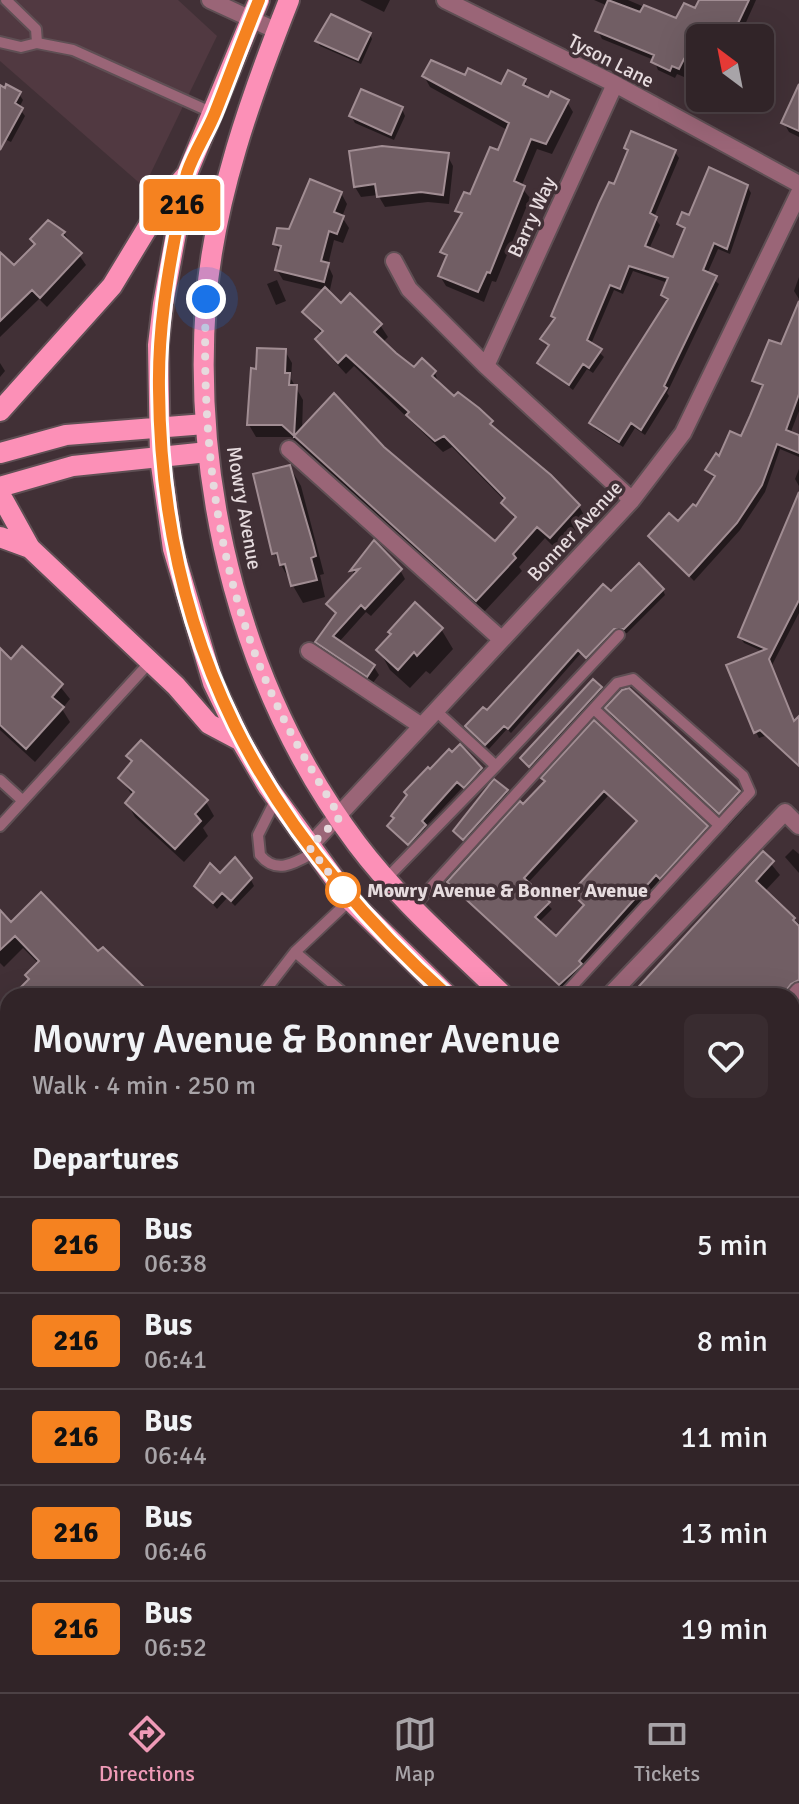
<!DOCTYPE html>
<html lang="en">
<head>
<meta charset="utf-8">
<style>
  body { margin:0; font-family:Signika,sans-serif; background:#392c30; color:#f1f3f6; height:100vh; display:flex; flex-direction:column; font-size:30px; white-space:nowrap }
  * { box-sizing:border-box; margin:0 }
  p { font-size:26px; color:#a8a4a8 }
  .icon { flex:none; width:44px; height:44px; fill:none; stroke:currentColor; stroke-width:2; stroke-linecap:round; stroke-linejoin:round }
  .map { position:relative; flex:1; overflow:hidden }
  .panel { position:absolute; left:0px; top:988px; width:800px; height:704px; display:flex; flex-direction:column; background:#312428; border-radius:24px 24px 0 0; box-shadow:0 8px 32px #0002,0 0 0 2px #4c4145 }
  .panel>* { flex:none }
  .badge { padding:0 16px; border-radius:6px; font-size:28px; line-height:52px }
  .needle { width:52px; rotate:328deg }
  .tools { position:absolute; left:686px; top:24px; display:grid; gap:16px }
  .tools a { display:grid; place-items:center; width:88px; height:88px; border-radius:12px; background:#312428; box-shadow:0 8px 32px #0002,0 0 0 2px #4c4145; font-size:40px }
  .you { position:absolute; width:40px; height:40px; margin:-20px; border:6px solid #fff; border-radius:50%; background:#1a73e8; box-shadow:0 0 0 12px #1a73e833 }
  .map>.badge { position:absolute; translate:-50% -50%; box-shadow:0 0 0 4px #fff }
  h2 { padding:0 32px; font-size:30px; line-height:72px }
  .round { display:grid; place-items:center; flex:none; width:84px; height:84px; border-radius:12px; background:#392c30 }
  .headline { display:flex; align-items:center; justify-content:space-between; height:136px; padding:0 32px }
  h1 { font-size:38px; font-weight:600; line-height:60px }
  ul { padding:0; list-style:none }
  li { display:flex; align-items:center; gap:24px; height:96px; padding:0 32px; border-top:2px solid #4c4145 }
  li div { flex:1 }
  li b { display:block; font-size:30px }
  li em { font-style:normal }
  li .badge { min-width:88px; font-weight:700; text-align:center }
  .dock { display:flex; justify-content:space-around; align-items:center; height:112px; border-top:2px solid #4c4145; background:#312428; font-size:22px; color:#a8a4a8 }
  .dock a { display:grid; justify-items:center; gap:4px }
  .dock .active { color:#ef9ab7 }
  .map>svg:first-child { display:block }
</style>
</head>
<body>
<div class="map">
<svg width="799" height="1692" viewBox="0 0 799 1692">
  <rect width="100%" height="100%" fill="#413036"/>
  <path fill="#513941" d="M0,0H178L217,36L144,187L0,61Z"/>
  <path fill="#0007" fill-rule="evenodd" d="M360,0H390L384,12Z
    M594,0H628L677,21L695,10L702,0H756L739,38H700V50L692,68L688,67L684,77L677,74L675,78L658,70L654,60L602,39L598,31L608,6Z
    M370,34L372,39L361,64L320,46L317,41Z
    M424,76L466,78L502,87L524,80L530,91L549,100L567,102L573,112L552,154L537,149L521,187L530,198L496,282L492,281L484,302L446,286L440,276L447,260L443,252L462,218L458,210L471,197L509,131L430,87Z
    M799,88V137L789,132L784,123Z
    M19,94L23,100L19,108L25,116L11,142L0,137V99Z
    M402,109L405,116L394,140L355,123L351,116Z
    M626,148L675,152L679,158L654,217L660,225L649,249L674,260L686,232L679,224L747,186L751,193L730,254L718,249L707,274L719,284L667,393L669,396L645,435L635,428L623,447L595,429L592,423L667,301L663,294L668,283L633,271L623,294L614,290L591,344L604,357L593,373L587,369L573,390L539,363L550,348L543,339L556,320L553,316L615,187L629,154Z
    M447,155L453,166L449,204L428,202L385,207L378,195L361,197L355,187Z
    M341,193L347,204L342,217L349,228L343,243L334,240L328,265L333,276L329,294L342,305L380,325L388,337L382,343L414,370L435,373L440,387L491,423L497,433L579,506L586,519L557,550L545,538L519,567L522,571L484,612L291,437H256L249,425L258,371L285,351L292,363L291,379L303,400L302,431L383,448L495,544L516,520L503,503L505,501L452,447L443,452L354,366L346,374L325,351L318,339L322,334L305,312L325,290L283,280L277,270L281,253L275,244Z
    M49,222L64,233L86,265L47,307L39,299L0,337V258L14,268L36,245Z
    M799,277V299L794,291Z
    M277,280L286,301L276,305L267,284Z
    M799,308V411L790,434L799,437V457L780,449L765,492L740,530L694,581L651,536L678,524L696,509L715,479L707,470L742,438L764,389L755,381L782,347Z
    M0,363L5,371L0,377Z
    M291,469L301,486L324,574L320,575L325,597L303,603L274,553Z
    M799,469V486L795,479Z
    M799,497V613L771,667L794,724L799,719V767L765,736L759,738L756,732L764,652L744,643L740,637Z
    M365,558L400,570L405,579L371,616L366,612L339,642L374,667L379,675L372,684L322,650L318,642L336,615L329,605L355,576L353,572Z
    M663,590L665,595L627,633L616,634L590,661L581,653L511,733L507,729L489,749L470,731L468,727L487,713L611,594Z
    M441,629L453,649L430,674L426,671L410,688L390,670L379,650Z
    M0,651L11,662L32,660L43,665L70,699L62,709L70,722L35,762L0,730Z
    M593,682L602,691L532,768L524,761Z
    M607,708L739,792L747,806L728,827L615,722Z
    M594,723L710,833L664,884L660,880L582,968L584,971L563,990L449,882L523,807ZM608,796L638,823L573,894L585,907L556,939L538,923L552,909L527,884Z
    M452,755L476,765L485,776L468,793L462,788L425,827L428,832L412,850L389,826Z
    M129,756L206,802L214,816L203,828L208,836L184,862L135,817L127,803L133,796L120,778L133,764Z
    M495,782L508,794L465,841L457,833L481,803L478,799Z
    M793,849L799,854V873L785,857Z
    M763,854L780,875L765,891L799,924V996H632Z
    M220,876L251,880L254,886L235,906L227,898L217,909L196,886Z
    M0,913L11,925L98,954L103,950L148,996H15L30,980L39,964L23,948L4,967L0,963Z
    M320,986L330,996H314Z
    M8,1003V1034L0,1025V1011Z
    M799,1009V1050L792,1043V1011Z
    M792,1131L799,1137V1193L792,1200Z
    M0,1181L8,1189V1241L0,1233Z
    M799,1270V1293L792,1295V1272Z
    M799,1343V1430L797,1431L792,1423V1345Z
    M0,1344L8,1352V1439L0,1431Z
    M0,1457H8V1503H0Z"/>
  <path fill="#715e64" stroke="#a18d93" stroke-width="2" fill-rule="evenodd" d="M608,0L640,12L644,5L676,18L684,3L695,8L699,0H749L733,34L721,28L716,38H712L700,32L687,61L684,59L679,69L672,66L670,71L651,62L654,55L595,31Z
    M331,14L371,33L358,60L315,41Z
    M431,60L465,75L468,68L501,84L508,70L526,79L523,85L548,97L551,91L569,100L546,144L531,139L514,181L525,186L490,273L487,272L478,292L438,276L447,255L440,252L462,213L455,211L464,192L470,194L490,147L498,150L509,123L422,76Z
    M6,84L21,92L15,103L23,108L0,150V85L5,88Z
    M799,84V131L781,123Z
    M361,89L403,107L391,135L349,116Z
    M631,131L676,150L650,213L657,217L645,246L673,257L685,228L677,224L682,212L689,215L709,167L748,185L727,249L714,243L703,270L717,276L664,386L667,388L641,430L631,423L619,442L589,423L668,299L661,295L668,278L629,266L620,289L610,285L587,340L602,349L589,368L583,364L569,385L537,363L549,345L540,339L555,318L551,316L599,203L609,182L614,184L628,150L624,148Z
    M382,146L449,153L443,195L421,192L377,197L375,184L354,187L349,151Z
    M310,179L342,192L334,212L344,216L337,234L329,231L321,261L329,263L324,282L275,270L281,246L273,244L277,228L289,229Z
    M48,220L65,232L62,235L82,253L40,298L32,290L0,321V252L14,265L35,244L30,239Z
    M325,287L341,303L350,293L382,324L374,332L396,353L414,367L422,358L436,371L432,376L454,396L458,392L479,408L493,421L490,424L551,475L580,505L550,538L537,527L513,554L516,558L476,601L282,425H247L251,368L256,369L257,348L286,349L285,373H290L289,385H297L294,436L334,393L384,447L495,541L516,517L501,503L505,498L444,436L435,441L406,415L409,412L346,355L338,363L315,339L323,331L302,312Z
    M799,301V394L786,430L799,435V453L777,444L762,485L737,523L689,576L648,536L669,513L678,521L693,504L696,506L715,476L705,470L716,453L719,456L730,431L741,436L750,416L763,385L752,381L769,340L781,344Z
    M290,465L313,544L316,556L311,558L317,580L291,586L285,564L280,565L277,553L272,554L253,474Z
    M799,492V600L769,659L794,721L799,716V766L760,730L754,733L726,665L766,649L738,637Z
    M374,540L402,569L365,609L361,605L333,636L375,665L367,677L315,642L336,613L326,604L359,569L350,571Z
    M639,563L664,589L624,629H614L586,658L578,650L508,729L504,726L485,745L465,726L483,707L487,710L603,584L611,591Z
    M415,602L443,628L417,656L414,652L398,670L376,650L391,634L388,632Z
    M22,646L63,684L52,697L64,707L26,749L0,725V648L11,659Z
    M593,679L602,687L529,767L520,758Z
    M629,688L740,791L719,814L605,708L622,690Z
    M594,720L708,826L660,879L656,875L579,961L582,964L559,985L447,882L520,801L523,804L545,781L541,778ZM604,791L637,821L571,893L584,905L556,936L535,917L550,902L524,878Z
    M141,740L208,800L195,814L201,821L175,849L125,803L134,792L118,778L132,761L126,756Z
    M460,744L482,768L464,788L457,782L422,821L426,825L408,845L387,826L394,818L391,816L407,795L404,792L428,767L430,769L449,749L452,752Z
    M494,779L508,790L463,840L453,831Z
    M763,851L774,861L756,881L795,918L793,920L799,926V980L791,984L782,996H664L656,989L650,996H630Z
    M235,857L252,878L231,901L222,893L213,903L194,886L210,863L220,873Z
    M41,892L98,951L103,947L144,987L135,996H12L29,979L25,975L39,961L15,936L0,950V910L11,922Z"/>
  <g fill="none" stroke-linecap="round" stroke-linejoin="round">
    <defs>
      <path id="service" d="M6,0L36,29L37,43
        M0,42L21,47L37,43L73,50L213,113
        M594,709L719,825
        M435,710L496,766L619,635
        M0,780L23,801
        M276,799L258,835L260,855C276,875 295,863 313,853
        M0,826L150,662
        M386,879L496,766
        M412,908L617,683L633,679L743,776L750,792L563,996
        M295,952L347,996
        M261,996L295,952L350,900
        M422,996L434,983
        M792,1668L799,1669"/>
      <path id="minor" d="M210,0L277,31
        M445,0L615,84L799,184
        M394,261L409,289L486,366L632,500
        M486,366L615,84
        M289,449L501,639
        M309,651L420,725
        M309,847L632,500L683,433L799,193
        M609,996L785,812L799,826
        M792,999L799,991
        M792,1071L799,1078
        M0,1292L8,1299
        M792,1331L799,1329
        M792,1468L799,1466
        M647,1684L681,1689"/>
      <path id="primary" d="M259,0L187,174L163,304L158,345L160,458L173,549L213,683L241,741L268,787L350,900L448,996
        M289,0C251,96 214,199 206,302C192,491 243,692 357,844C400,901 454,947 504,996
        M0,411L112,286L163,202L187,174
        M0,453L66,435L205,424
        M0,487L73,466L208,452
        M0,494L30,548L176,686L209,724L241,741
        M0,537L30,548
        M681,1692V1684
        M728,1692V1684"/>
    </defs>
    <use href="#service" stroke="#5f4f54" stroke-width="14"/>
    <use href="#minor" stroke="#5f4f54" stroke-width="20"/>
    <use href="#primary" stroke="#5f4f54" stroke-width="24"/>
    <use href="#service" stroke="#9a6577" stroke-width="10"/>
    <use href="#minor" stroke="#9a6577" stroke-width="16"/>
    <use href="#primary" stroke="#fc90b7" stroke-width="20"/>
    <path stroke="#bbaeb2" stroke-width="5" stroke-dasharray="14 14" stroke-linecap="butt" d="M0,1579L8,1581
      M0,1594L8,1596
      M339,1684L375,1692
      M441,1684L484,1692"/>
  </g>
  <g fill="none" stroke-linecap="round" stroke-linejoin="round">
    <defs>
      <path id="line" d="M259,0C244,37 230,75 215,113C207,133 194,152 187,173C183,188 182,205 178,221C167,277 158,331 159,389C161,644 262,828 448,996"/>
    </defs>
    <use href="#line" stroke="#fff" stroke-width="18"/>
    <use href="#line" stroke="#f58220" stroke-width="12"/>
    <path stroke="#e6dbde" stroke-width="8" stroke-dasharray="0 14.4" d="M206,299C201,439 216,578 277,705C295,744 318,780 340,817L309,847L350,900L343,890"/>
  </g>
  <circle fill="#fff" stroke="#f58220" stroke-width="4" cx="343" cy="890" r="16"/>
  <g text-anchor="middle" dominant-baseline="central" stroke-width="7" stroke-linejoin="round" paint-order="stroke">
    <g font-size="20" fill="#e6dbde" stroke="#413036">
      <text transform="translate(611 61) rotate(27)">Tyson Lane</text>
      <text transform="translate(532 217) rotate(-65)">Barry Way</text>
      <text transform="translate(244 508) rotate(80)">Mowry Avenue</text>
      <text transform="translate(575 531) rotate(-47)">Bonner Avenue</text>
    </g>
    <g font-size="20" font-weight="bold" fill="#e6dbde" stroke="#413036" text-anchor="start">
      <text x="367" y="890">Mowry Avenue &amp; Bonner Avenue</text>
    </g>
  </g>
</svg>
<div class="tools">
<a><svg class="needle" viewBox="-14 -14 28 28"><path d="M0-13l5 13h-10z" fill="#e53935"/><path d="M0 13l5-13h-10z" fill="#a8a4a8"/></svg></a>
</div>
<div class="you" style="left:206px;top:299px"></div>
<b class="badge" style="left:182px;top:205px;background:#f58220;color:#111">216</b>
<section class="panel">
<div class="headline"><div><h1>Mowry Avenue &amp; Bonner Avenue</h1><p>Walk · 4 min · 250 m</p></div><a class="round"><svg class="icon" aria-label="heart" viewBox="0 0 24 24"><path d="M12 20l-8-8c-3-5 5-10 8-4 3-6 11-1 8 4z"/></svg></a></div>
<h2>Departures</h2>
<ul>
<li><span class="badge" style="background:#f58220;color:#111">216</span><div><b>Bus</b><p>06:38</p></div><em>5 min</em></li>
<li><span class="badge" style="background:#f58220;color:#111">216</span><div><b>Bus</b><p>06:41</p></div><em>8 min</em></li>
<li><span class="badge" style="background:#f58220;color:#111">216</span><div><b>Bus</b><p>06:44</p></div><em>11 min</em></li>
<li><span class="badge" style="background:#f58220;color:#111">216</span><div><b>Bus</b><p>06:46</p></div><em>13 min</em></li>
<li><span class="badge" style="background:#f58220;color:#111">216</span><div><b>Bus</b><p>06:52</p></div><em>19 min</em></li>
</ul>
</section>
</div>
<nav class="dock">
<a class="active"><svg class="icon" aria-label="directions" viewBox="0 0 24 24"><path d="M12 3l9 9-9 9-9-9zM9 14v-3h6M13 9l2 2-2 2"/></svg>Directions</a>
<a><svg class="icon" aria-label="map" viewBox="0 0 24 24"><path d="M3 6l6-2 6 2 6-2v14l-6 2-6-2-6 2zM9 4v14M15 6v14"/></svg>Map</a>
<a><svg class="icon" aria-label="tickets" viewBox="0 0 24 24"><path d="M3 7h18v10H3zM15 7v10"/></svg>Tickets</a>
</nav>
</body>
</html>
